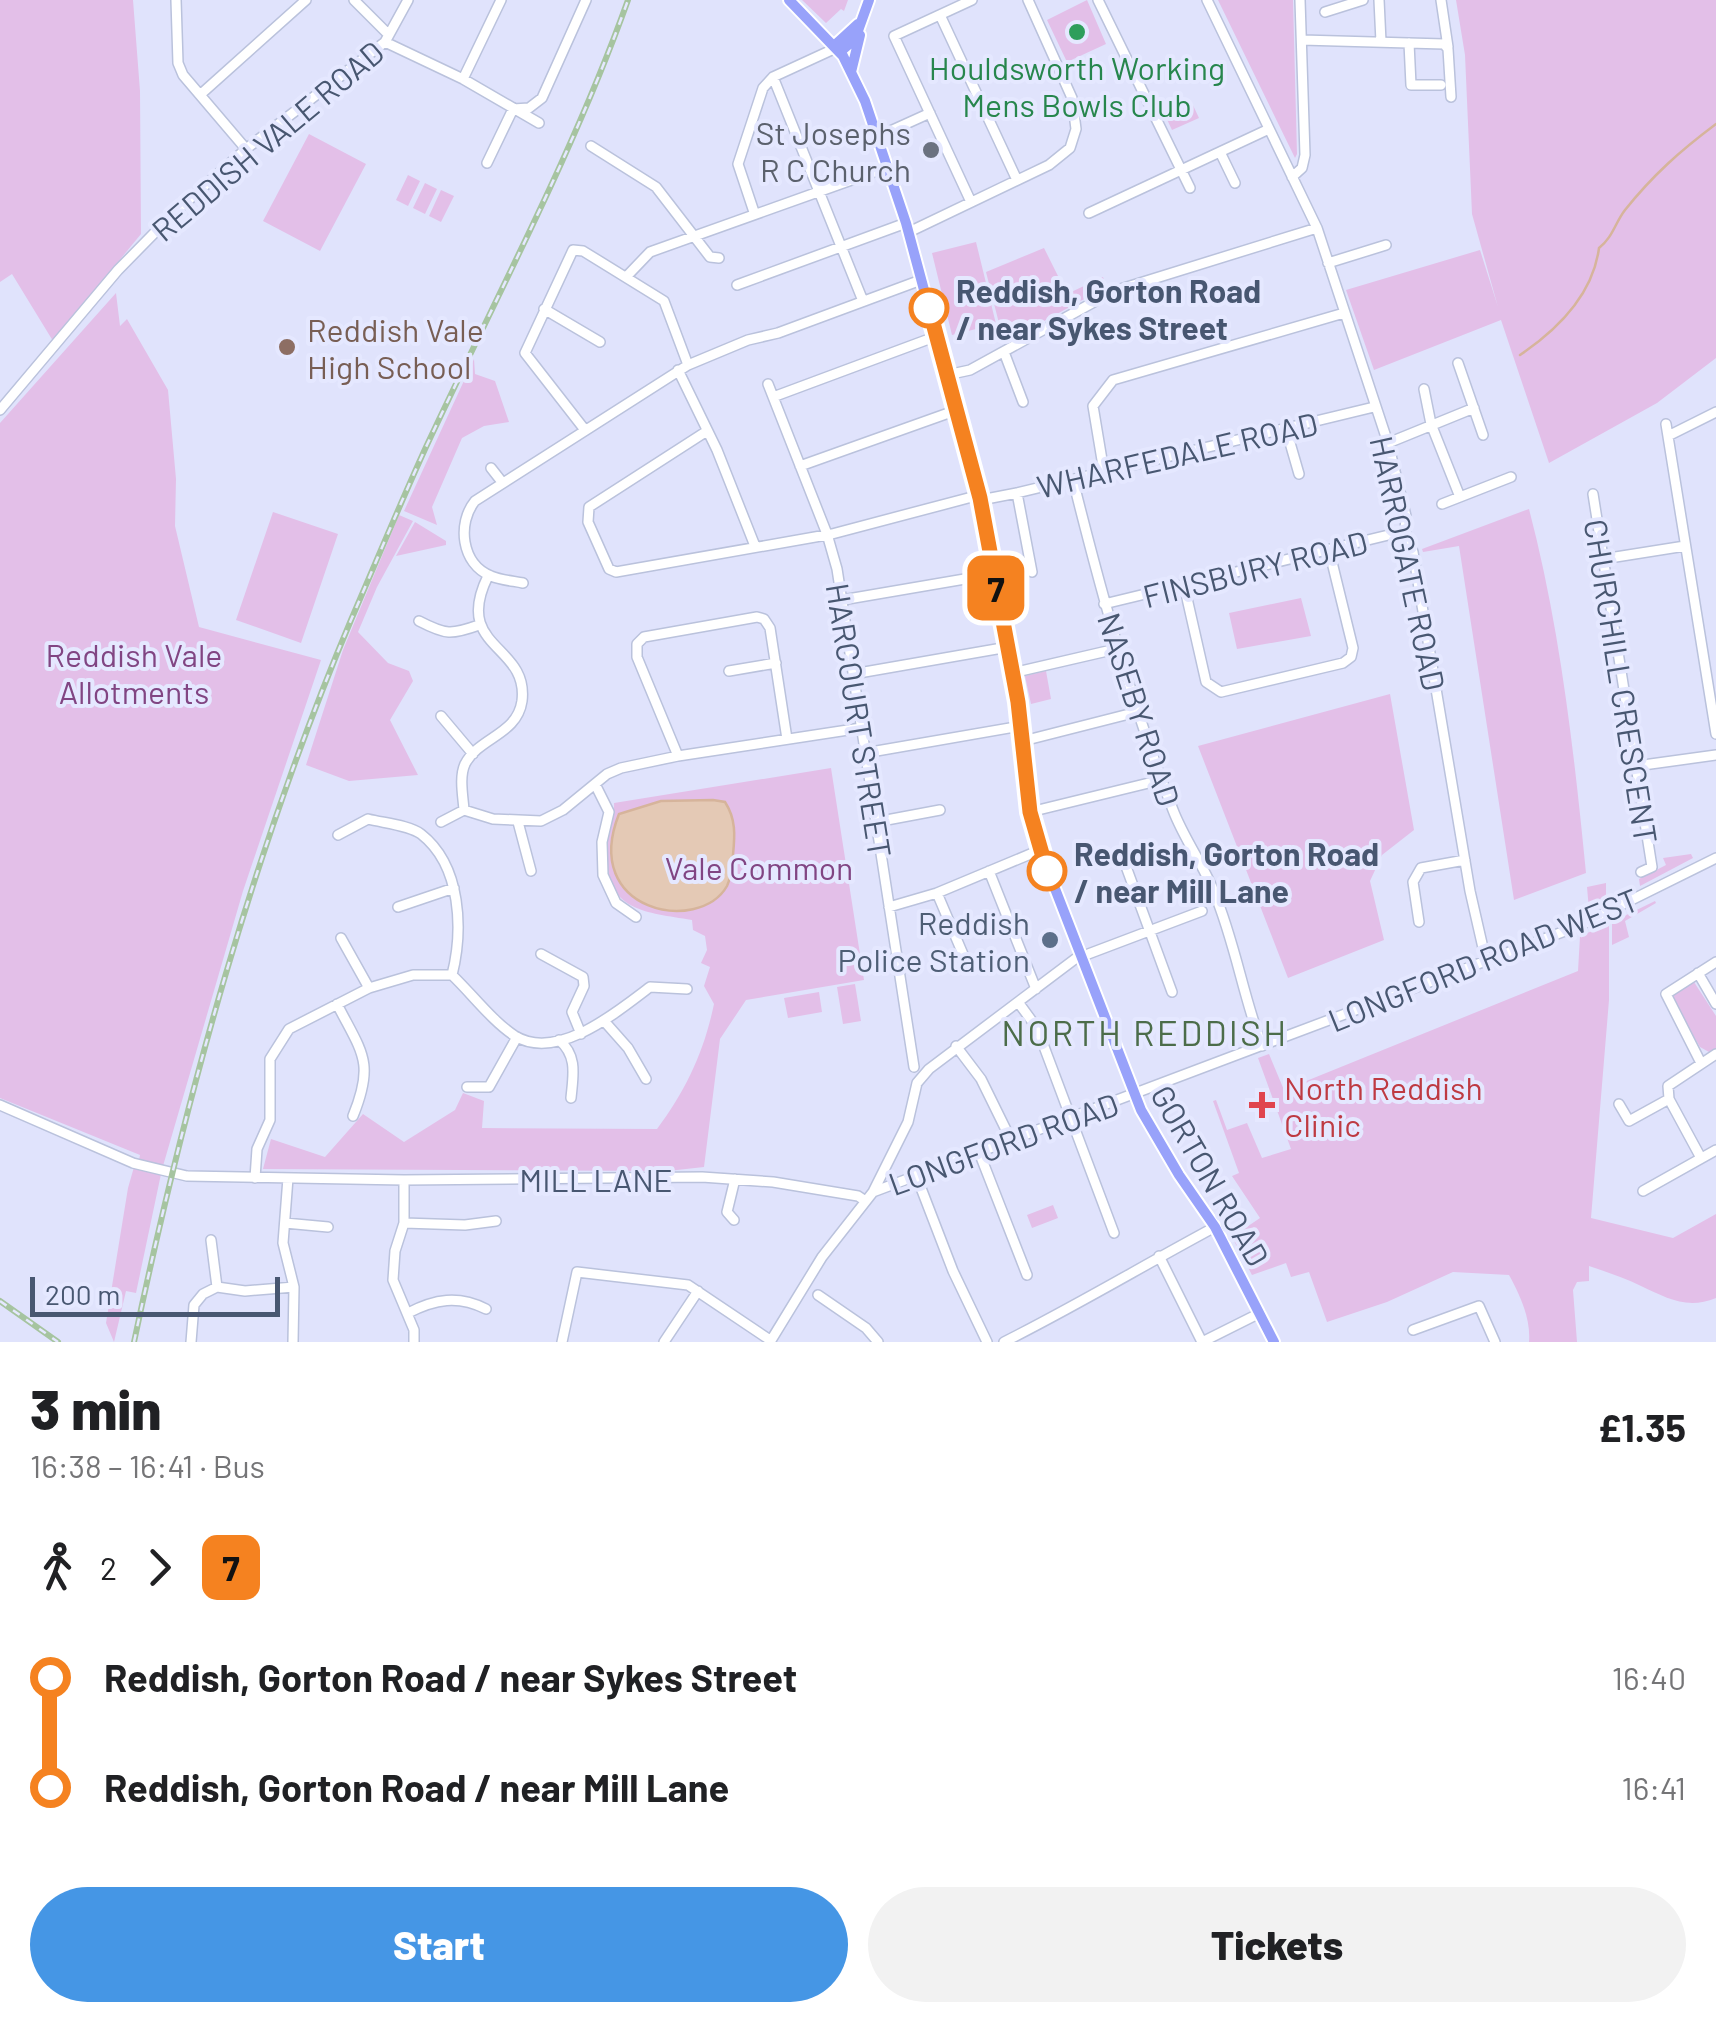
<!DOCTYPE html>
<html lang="en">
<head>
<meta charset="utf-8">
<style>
  body { margin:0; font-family:Barlow,sans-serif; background:#f2f2f2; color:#202124; height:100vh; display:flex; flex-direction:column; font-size:38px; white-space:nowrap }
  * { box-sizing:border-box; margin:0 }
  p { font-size:32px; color:#757577 }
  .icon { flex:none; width:55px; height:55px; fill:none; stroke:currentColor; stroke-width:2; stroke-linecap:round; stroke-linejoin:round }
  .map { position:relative; height:1342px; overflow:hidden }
  .panel { display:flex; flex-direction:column; background:#fff; flex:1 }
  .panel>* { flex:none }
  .badge { padding:0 20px; border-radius:15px; font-size:35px; line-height:65px }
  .scale { position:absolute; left:30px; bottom:25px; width:250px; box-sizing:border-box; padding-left:10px; border:5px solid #485771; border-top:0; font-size:28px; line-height:35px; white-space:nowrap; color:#485771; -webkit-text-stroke:8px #e5e8ff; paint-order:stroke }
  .map>.badge { position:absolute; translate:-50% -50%; box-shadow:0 0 0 5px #fff }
  .legs { display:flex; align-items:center; gap:15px; height:110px; padding:0 30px; font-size:32px }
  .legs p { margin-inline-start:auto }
  .summary { display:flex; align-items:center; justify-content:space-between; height:170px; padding:0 30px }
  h1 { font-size:55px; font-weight:800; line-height:75px }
  .primary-button { display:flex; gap:20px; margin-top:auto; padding:20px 30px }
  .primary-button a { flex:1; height:115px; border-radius:60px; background:#4596e5; color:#fff; font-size:40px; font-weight:800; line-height:115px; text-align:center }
  .primary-button a+a { background:#f2f2f2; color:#202124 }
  ul { padding:0 30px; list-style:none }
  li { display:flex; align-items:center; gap:35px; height:110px; font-size:38px }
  li i { display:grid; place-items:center; width:15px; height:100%; margin:0 12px; background:currentColor }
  li i::after { content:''; width:25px; height:25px; margin:-12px; border:8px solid; border-radius:50%; background:#fff }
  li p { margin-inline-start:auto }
  li:first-child i { background:linear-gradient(#0000 50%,currentColor 0) }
  li:last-child i { background:linear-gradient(currentColor 50%,#0000 0) }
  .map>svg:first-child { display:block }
</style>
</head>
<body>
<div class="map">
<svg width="1716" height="1342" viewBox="0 0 1716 1342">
  <rect width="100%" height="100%" fill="#e0e3fc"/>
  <path fill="#e3bfe8" d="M0,0H133L140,91L141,234L53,341L12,274L0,282Z
    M802,0H848L844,11L841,9L826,23Z
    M1087,0L1106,44L1067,62L1047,20Z
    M1218,0H1293L1297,154L1295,158Z
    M1456,0H1716V358L1657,403L1549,463L1501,320L1374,370L1346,290L1480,250L1498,307L1472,214L1465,55Z
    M1191,101L1199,118L1172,130L1164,113Z
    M309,134L366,164L320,251L263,221Z
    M408,175L420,181L408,206L396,200Z
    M425,183L437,189L425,214L413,208Z
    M441,190L454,196L441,222L429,216Z
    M976,242L996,324L952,335L932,253Z
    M1044,248L1067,294L1103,277L1106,287L1004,343L986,272Z
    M116,293L120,326L127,319L168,390L176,479L175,526L199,627L321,660L243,891L163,1166L139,1160L140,1155L0,1098V423Z
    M474,359L475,374L495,381L509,422L484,426L462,438L432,507L437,525L404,511Z
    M1529,509C1560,627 1574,751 1586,873L1514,900L1459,546L1423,552L1422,549Z
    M273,512L338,534L301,643L236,620Z
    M399,515L413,521L377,587L358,632L388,663L409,671L413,681L390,720L418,775L349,781L306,765L343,650Z
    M415,522L446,541V545L396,556Z
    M1301,598L1311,636L1237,649L1229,613Z
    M1046,671L1051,699L1031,704L1025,676Z
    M1390,694L1414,830L1382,855L1370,881L1384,940L1288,978L1198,746Z
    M831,768L864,980L746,1000L720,1039L704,1167L668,1171L263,1169L271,1139L325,1157L363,1114L404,1142L455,1110L463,1093L484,1101L482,1128L657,1129C686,1090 704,1052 714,1004L704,986L710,967L701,963L707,950L705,936L693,930L692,920C644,912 604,911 607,850C607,834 615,819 614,803Z
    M1691,854L1693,858L1640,886L1639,879L1666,865L1663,858Z
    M1606,883V905L1589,910L1587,887Z
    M1655,901L1656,903L1625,921L1629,937L1612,945V922Z
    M1609,924V1000L1591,1218L1673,1238L1716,1214V1298C1687,1310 1667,1298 1641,1286C1625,1278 1607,1272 1589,1266V1281L1577,1282L1573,1290L1577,1342H1529C1531,1319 1520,1295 1509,1275L1453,1272L1387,1302L1327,1322L1309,1272L1291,1277L1286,1263L1252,1275L1232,1237L1260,1218L1232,1176L1239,1173L1213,1101L1216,1100L1227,1130L1247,1123L1262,1158L1291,1149L1258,1058L1269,1054L1284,1090L1578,971L1580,936Z
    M1694,982L1716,1016V1048L1709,1052L1700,1047L1672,999L1673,994Z
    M855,984L861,1021L843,1024L837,987Z
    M819,992L822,1012L788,1018L784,998Z
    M134,1167L161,1174L136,1293L126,1291L114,1342L106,1323L128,1188Z
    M1053,1205L1058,1218L1032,1228L1027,1215Z"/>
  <path fill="#e4c9b5" stroke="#d6b49b" stroke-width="2.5" d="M713,800L725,802C736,819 735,835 733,855C732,864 731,878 727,886C699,935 580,912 619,814L661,801Z"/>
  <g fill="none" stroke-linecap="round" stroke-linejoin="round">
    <path stroke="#d6b49b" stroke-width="2.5" d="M1520,355C1557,330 1593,294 1599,248C1613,237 1615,223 1625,210C1653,175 1680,151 1716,124"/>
    <defs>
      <path id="minor" d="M176,0L178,63L183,75L246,149
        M354,0L389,35
        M1098,0L1190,188
        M1207,0L1317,228L1388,443L1406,516L1405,531L1413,552L1470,891L1486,961
        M1379,0L1381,42
        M1441,0L1448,47
        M1325,12L1363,0
        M940,15L1017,180
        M1302,40L1444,44L1448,49L1451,97
        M385,42L463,79L539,123
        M1409,43L1411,85H1441
        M773,77L863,301
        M463,79L501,0
        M201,94L306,0
        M877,137L930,113
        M591,146L656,187L710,257L719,258
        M1220,152L1235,183
        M487,163L513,109L529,108L542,98L586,0
        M1292,177L1302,168L1305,155L1300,0
        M971,202L894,36L972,0
        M754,212L738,164L763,88L773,77L836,48
        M1089,213L1269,129
        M909,232L1049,165L1070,148L1076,129L1072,98L1028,0
        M1328,263L1386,245
        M627,276L650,252L888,167
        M737,285L906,223
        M544,309L600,342
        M1004,352L1023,402
        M1458,363L1483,435
        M678,370L717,450L755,546
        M947,375L970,370L1114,291L1317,228
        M768,384L827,534L837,569L914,1067
        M1424,389L1431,424L1460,497
        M773,397L937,336
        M0,410L118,270L174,213L246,149L385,42L408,0
        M1666,424L1716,734
        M1286,429L1299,474
        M585,430L525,353L573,250L583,251L664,301L688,365
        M707,431L589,507L588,522L609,569L616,572L832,534L972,497L986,499L1017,493L1374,407
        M1668,436L1716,412
        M1388,443L1474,408
        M800,466L957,410
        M491,468L502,482
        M1104,472L1093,406L1113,380L1344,313
        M1073,480C1101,592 1131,702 1173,810C1184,839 1203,864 1214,892C1235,942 1243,996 1262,1046
        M1017,493L1032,572
        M1593,494L1652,867L1641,872
        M1442,504L1511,477
        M1603,559L1685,546
        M523,583C513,581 500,580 491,576C461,564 457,523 475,501L688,365L748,340L778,333L921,280
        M1184,585L1206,682L1221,692L1343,663L1351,657L1353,648L1329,550
        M842,600L994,574
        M1104,604L1405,531
        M419,621C446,635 451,635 479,625
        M729,671L776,663
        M1012,673L1116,649
        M853,674L1008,647
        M441,716L473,754
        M1023,741L1137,712
        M865,753L1021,726
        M678,756L637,657V644L644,637L757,617L764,619L770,628L787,739
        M1636,766L1716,755
        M595,784L609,812L602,842L603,875L616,903L636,917
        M464,810C463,796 459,777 465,764C479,737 517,735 522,701C529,644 452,649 488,576
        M1030,812L1161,780
        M441,822L464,810L493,819L541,821L563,810L607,774L621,768L678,756L861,728
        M518,822L531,871
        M876,822L940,810
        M338,835L368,819C383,823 409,825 421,834C462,866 463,931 452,975
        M1124,861L1172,992
        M989,871L1036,989
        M937,893L968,966
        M398,907L454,888
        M889,907L937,893L1040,850
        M1419,922L1413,882L1421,868L1465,860
        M341,938L369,988
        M541,954L583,977L584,986L572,1012L581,1034
        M1698,973L1716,1004
        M1018,1002L1037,1028L1114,1233
        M337,1004C362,1053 375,1062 353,1116
        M605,1022L628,1048L646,1079
        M559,1040C578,1056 573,1076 571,1098
        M956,1046L981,1079L1011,1140
        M1701,1063L1666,994L1716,962
        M467,1087H489L517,1037
        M1619,1104L1629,1121L1669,1099
        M0,1105L133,1163L187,1176L404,1180L702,1177L773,1182L858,1196L864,1200
        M979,1152L1027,1275
        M1701,1158L1669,1099L1668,1086L1716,1054
        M916,1175L953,1271L987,1342
        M255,1178L257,1149L270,1120V1059L289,1029L369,988L413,975H452C472,994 492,1021 515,1036C558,1062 618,1011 650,987L687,989
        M288,1178L283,1243L294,1287L293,1342
        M404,1180V1223L395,1251L393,1280L414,1330V1342
        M1643,1191L1716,1150
        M873,1192L1581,925L1716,858
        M734,1220L727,1212L735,1179
        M285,1223L328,1227
        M404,1223L465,1225L496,1221
        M211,1240L217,1287
        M1159,1256L1202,1342
        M818,1295L866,1328L878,1342
        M408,1313C435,1299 458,1295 486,1309
        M1413,1330L1479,1306L1495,1342
        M191,1342L194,1305L203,1294L217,1287L245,1291L294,1287
        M562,1342L577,1272L688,1285L770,1340
        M664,1342L698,1291
        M770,1342L822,1257L873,1192L908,1122L917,1083L929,1069L1075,959L1202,911
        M1004,1342C1076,1306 1144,1265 1215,1227
        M1202,1342L1260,1313"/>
      <path id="major" d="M789,0L843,56L865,101L906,223L980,498L1018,702L1026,792L1040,850L1141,1110L1179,1175L1215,1227L1274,1342
        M834,46L858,24
        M840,52L855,39L869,0
        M851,72L860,35"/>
    </defs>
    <use href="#minor" stroke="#bac2dc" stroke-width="12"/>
    <use href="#major" stroke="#fff" stroke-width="14"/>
    <use href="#minor" stroke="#fff" stroke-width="9"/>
    <use href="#major" stroke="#98a2fa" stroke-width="10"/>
    <defs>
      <path id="rail" d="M0,1301L58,1342
        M134,1342C186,1096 253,852 351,620C376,562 400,504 426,447C495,299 573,154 628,0"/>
    </defs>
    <use href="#rail" stroke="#a6c4a0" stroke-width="6"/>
    <use href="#rail" stroke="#e5e8ff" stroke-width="2.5" stroke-dasharray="8" stroke-linecap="butt"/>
  </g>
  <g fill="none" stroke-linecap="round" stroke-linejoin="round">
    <defs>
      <path id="line-1" d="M929,308L980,498L1018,702L1030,812L1047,871"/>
    </defs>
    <use href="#line-1" stroke="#fff" stroke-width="22"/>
    <use href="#line-1" stroke="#f58220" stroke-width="15"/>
  </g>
  <circle fill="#2e9e5b" stroke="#e5e8ff" stroke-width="4" cx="1077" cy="32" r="10"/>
  <circle fill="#6b7280" stroke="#e5e8ff" stroke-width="4" cx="931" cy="150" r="10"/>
  <g fill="#fff" stroke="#f58220" stroke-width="5">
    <circle cx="929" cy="308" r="18"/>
    <circle cx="1047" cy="871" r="18"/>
  </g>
  <circle fill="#8d6e63" stroke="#e5e8ff" stroke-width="4" cx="287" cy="347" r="10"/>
  <circle fill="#5c6f8a" stroke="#e5e8ff" stroke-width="4" cx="1050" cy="940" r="10"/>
  <path fill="#e0444e" stroke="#e5e8ff" stroke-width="4" d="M1257 1090h10v10h10v10h-10v10h-10v-10h-10v-10h10z"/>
  <g text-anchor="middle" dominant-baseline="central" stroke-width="8" stroke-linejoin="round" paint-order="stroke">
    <g font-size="32" fill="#27864d" stroke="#e5e8ff">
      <text x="1077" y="67">Houldsworth Working<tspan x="1077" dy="37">Mens Bowls Club</tspan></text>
    </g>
    <g font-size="32" fill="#5b616d" stroke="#e5e8ff" text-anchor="end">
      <text x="911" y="132">St Josephs<tspan x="911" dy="37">R C Church</tspan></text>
    </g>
    <g font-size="32" fill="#485771" stroke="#e5e8ff">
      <text transform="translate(267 140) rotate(-40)">REDDISH VALE ROAD</text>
      <text transform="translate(1177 454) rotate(-13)">WHARFEDALE ROAD</text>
      <text transform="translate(1409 563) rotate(78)">HARROGATE ROAD</text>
      <text transform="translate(1255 568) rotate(-14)">FINSBURY ROAD</text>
      <text transform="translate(1622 681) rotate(81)">CHURCHILL CRESCENT</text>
      <text transform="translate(1140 709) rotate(72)">NASEBY ROAD</text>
      <text transform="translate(860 720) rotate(81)">HARCOURT STREET</text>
      <text transform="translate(1483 959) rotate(-22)">LONGFORD ROAD WEST</text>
      <text transform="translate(1003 1143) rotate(-20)">LONGFORD ROAD</text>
      <text transform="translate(1211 1175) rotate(60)">GORTON ROAD</text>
      <text x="596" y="1179">MILL LANE</text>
    </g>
    <g font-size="32" font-weight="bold" fill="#485771" stroke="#e5e8ff" text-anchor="start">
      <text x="956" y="290">Reddish, Gorton Road<tspan x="956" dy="37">/ near Sykes Street</tspan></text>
      <text x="1074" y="853">Reddish, Gorton Road<tspan x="1074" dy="37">/ near Mill Lane</tspan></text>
    </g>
    <g font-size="32" fill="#785e54" stroke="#e5e8ff" text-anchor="start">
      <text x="307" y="329">Reddish Vale<tspan x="307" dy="37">High School</tspan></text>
    </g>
    <g font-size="32" fill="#814583" stroke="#e5e8ff">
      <text x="134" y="654">Reddish Vale<tspan x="134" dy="37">Allotments</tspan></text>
      <text x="759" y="867">Vale Common</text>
    </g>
    <g font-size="32" fill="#4e5e75" stroke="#e5e8ff" text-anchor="end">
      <text x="1030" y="922">Reddish<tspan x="1030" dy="37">Police Station</tspan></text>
    </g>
    <g font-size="32" fill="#be3a42" stroke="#e5e8ff" text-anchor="start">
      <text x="1284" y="1087">North Reddish<tspan x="1284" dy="37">Clinic</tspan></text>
    </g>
    <g font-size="35" letter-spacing="2.5" fill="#4c6d4a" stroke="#e5e8ff">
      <text x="1145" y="1032">NORTH REDDISH</text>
    </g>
  </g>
</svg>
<div class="scale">200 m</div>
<b class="badge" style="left:996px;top:588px;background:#f58220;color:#111">7</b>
</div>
<section class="panel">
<div class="summary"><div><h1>3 min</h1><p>16:38 – 16:41 · Bus</p></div><b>£1.35</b></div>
<div class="legs"><svg class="icon" aria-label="walk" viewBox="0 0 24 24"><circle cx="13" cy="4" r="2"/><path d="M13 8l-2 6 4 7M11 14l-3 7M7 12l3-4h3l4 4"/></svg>2<svg class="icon" aria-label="forward" viewBox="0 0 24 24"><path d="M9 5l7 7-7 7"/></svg><b class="badge" style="background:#f58220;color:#111">7</b></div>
<ul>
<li><i style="color:#f58220"></i><b>Reddish, Gorton Road / near Sykes Street</b><p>16:40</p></li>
<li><i style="color:#f58220"></i><b>Reddish, Gorton Road / near Mill Lane</b><p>16:41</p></li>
</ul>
<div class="primary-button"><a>Start</a><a>Tickets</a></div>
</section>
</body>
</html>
